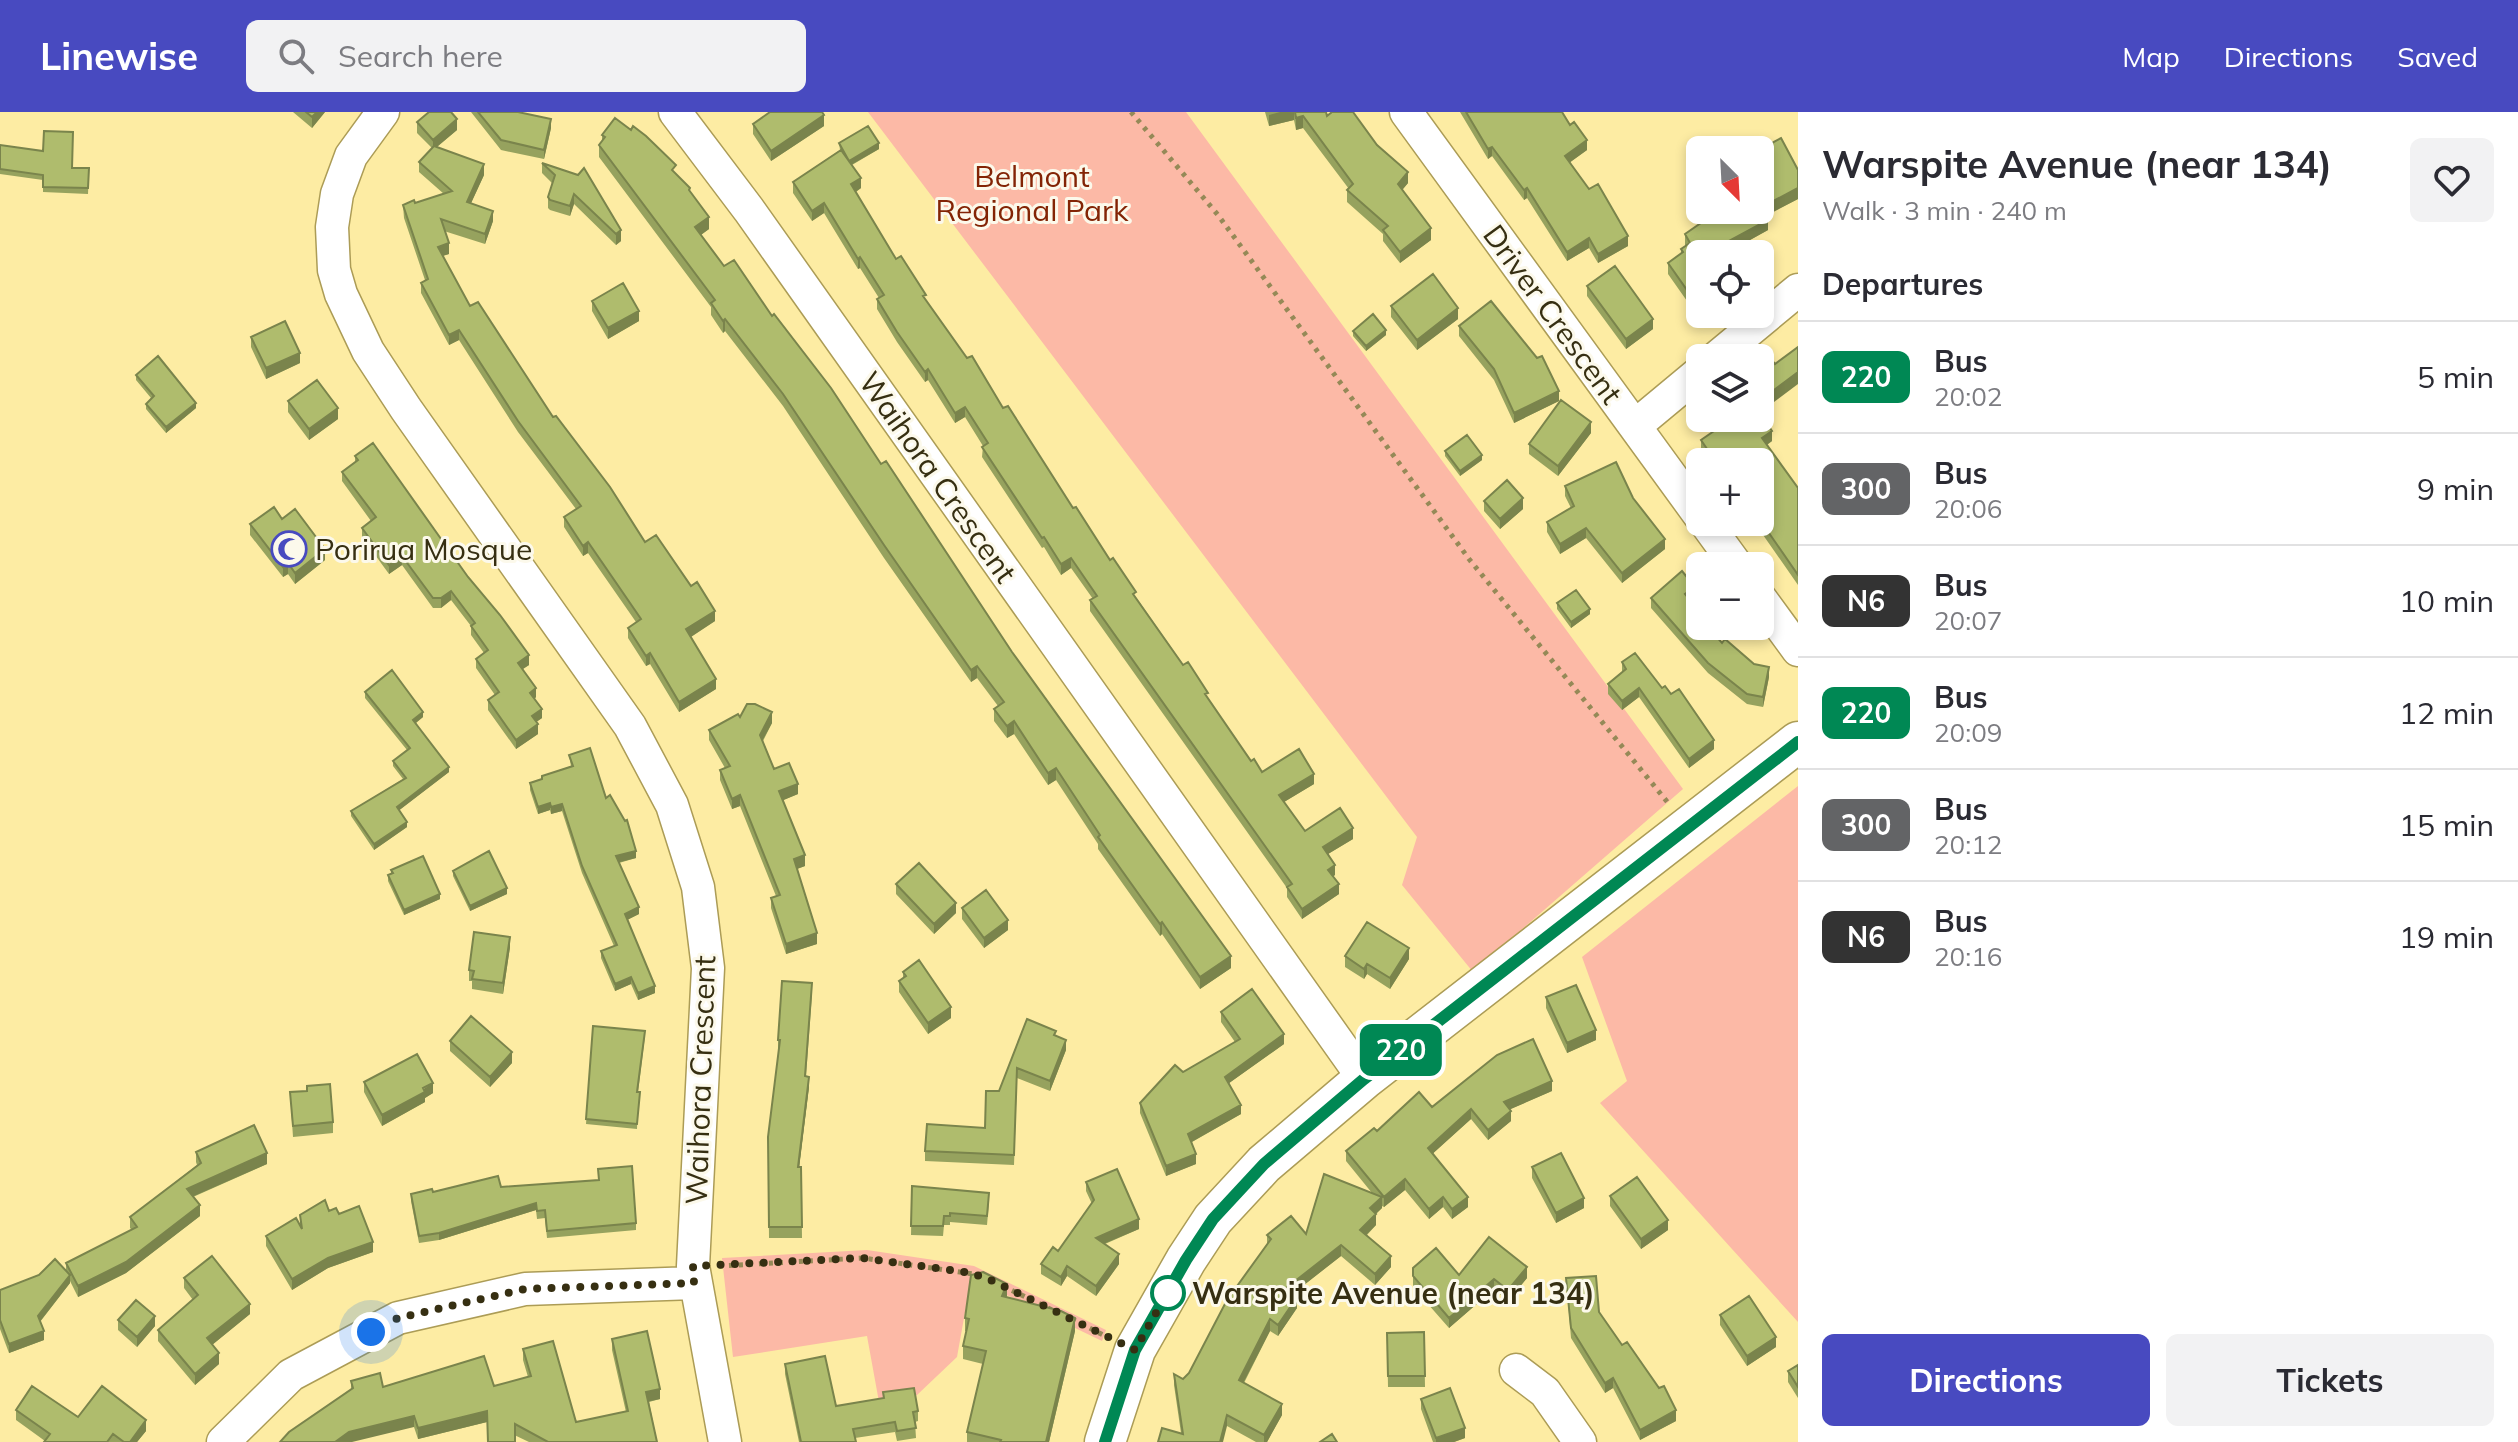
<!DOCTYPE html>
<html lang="en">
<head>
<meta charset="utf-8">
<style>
  body { margin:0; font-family:Mulish,sans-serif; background:#f2f2f3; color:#2b2b33; height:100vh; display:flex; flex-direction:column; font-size:30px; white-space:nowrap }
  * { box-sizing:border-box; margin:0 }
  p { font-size:26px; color:#7c7c81 }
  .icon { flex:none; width:44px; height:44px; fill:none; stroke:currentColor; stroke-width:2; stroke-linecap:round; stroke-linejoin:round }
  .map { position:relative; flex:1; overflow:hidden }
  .panel { display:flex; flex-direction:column; background:#fff; width:720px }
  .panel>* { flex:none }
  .badge { padding:0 16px; border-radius:12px; font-size:28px; line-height:52px }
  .needle { width:52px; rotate:156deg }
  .controls { position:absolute; left:1686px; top:24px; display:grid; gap:16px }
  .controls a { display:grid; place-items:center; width:88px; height:88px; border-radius:12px; background:#fff; box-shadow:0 4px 12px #0003; font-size:40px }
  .you { position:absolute; width:40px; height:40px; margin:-20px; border:6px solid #fff; border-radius:50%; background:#1a73e8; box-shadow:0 0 0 12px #1a73e833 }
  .map>.badge { position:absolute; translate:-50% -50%; box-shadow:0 0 0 4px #fff }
  h2 { padding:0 24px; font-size:30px; line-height:72px }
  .round { display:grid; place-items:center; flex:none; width:84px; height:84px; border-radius:12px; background:#f2f2f3 }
  .head { display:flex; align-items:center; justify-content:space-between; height:136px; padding:0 24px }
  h1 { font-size:38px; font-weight:700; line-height:60px }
  .primary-button { display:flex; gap:16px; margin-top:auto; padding:16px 24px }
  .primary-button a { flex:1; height:92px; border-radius:12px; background:#484ac0; color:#fff; font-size:32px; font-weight:700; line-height:92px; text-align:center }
  .primary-button a+a { background:#f2f2f3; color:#2b2b33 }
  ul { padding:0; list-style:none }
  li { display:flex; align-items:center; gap:24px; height:112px; padding:0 24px; border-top:2px solid #e1e1e2 }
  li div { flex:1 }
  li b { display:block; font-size:30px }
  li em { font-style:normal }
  li .badge { min-width:88px; font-weight:700; text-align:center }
  header { display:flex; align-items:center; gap:48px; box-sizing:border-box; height:112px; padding:0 40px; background:#484ac0; color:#fff }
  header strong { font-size:38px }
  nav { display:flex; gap:44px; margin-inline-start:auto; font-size:28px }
  .search { width:560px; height:72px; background:#f2f2f3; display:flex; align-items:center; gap:20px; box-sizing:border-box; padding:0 28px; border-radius:12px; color:#7c7c81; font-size:30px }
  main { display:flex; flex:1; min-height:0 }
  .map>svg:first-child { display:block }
</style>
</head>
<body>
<header>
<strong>Linewise</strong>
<div class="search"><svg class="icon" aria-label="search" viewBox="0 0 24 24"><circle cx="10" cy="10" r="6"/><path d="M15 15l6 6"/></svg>Search here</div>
<nav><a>Map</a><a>Directions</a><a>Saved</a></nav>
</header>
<main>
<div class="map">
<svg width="1798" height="1330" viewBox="0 0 1798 1330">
  <rect width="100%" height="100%" fill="#fdeca3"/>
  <path fill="#fcb9a6" d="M868,0H1186L1683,677L1473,860L1402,773L1417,725Z
    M1798,674V1210L1600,991L1627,969L1582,845Z
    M867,1138L974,1154L1106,1218L1102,1229L982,1171L969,1178L957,1245L917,1283L879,1290L867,1224L733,1245L722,1146Z"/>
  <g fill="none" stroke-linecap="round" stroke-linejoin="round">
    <defs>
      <path id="minor" d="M383,0L351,44L337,82L332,115L334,158L341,182L368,239L406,297L630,614L672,693L698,775L708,856L693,1154L725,1330
        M675,0L749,98L1364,967
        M1406,0L1700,404
        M1716,246L1798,178
        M1635,314L1700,260
        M1705,410L1737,454
        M1760,486L1798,538
        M1516,1258L1545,1280L1580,1330
        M223,1330L291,1263L398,1206L525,1177L694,1171"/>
      <path id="major" d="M1105,1330L1135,1238L1186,1148L1213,1107L1264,1052L1364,967L1798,630"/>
    </defs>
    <use href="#minor" stroke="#ac9c56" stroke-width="35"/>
    <use href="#major" stroke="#ac9c56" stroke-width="43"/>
    <path stroke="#958957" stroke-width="5" stroke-dasharray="4 6" stroke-linecap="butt" d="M1131,0L1218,103L1469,447L1669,692
      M719,1154L863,1146L980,1163
      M1003,1174L1052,1198
      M1072,1207L1109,1226"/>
    <use href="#minor" stroke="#fff" stroke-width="32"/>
    <use href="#major" stroke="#fff" stroke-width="40"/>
  </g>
  <path fill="#96a25e" d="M293,0H325L312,16Z
    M471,0H518L551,16L544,47L501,38Z
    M1265,0H1326L1327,4L1408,71L1402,78L1431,128L1400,151L1383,129V122L1347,90V78L1349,77L1303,16L1296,18L1294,8L1269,14Z
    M1460,0H1562L1587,38L1570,50L1628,134L1598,151L1589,136L1567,149L1527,86L1524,88L1492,44L1488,47Z
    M417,10L457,18L437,35L484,63L471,91L493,109L485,132L444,119L449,142L443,144L470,194L645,430L715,509L691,525L716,577L679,600L650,552L646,554L628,526V516L636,510L588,441L583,444L564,415V405L576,397L518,320L459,228L449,233L421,181V171L425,168L404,106L403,93L415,91L444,82L419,60V50L432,36L417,21Z
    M753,12L824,14L771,49L753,22Z
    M602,23L676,62L690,80L709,117L701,123L724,154L772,204L881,352L1231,856L1200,877L1162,822L1160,824L1098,737V732L1056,668L1048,673L1014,622L1007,626L994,609V597L998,594L977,566L971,570L884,446L783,294L725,219L723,221L711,203V195L599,45V33L602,29Z
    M839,31L879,37L852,53L861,76L856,80L896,147L1003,296L1251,649L1262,660L1314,672L1284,690L1305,719L1353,727L1328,742L1335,763L1333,764L1339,782L1302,807L1287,785V776L1090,499V488L1093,487L1071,456L1061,463L1044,435L1042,436L982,345L983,334L965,305L955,311L928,268L925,270L897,230L877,197V187L879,186L860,156L858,157L824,101L812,109L793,81V70L840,38Z
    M0,33L72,56H89L88,82L43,80V68L0,62Z
    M542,51L578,63L621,129L616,133L574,92L570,104L550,98L548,96V85L552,71L542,61Z
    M1798,58V87L1766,103L1768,118L1730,139L1687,189L1668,162V151L1681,142V137L1685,134V122L1714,102L1712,98H1760Z
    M1587,174L1653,217L1626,237L1587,184Z
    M592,189L639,209L608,227L592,199Z
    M1391,194L1458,207L1417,238L1391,205Z
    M1459,214L1537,246L1559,289L1514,311L1494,268L1459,224Z
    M1353,219L1386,223L1366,239L1353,224Z
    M251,225L300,251L266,267L251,235Z
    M136,263L196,296L166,321L146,297V292L151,286L136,268Z
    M288,289L338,307L309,328L288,300Z
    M1591,321L1558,364L1529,342V332Z
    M1701,328L1772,329L1767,333L1798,376V473L1754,410H1760V350H1709L1701,338Z
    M1445,339L1482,348L1460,364L1445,344Z
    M355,344L529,553L523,557L536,585L535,587L542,606L536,610L538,622L516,637L488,598V588L495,583L476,556V547L484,541L471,523V514L451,488L441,496H433L402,453L389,462L362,425V416L371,409L342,369V360L355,350Z
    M1565,374L1633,386L1665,437L1622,471L1586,426L1560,442L1547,420V410L1571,396L1565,384Z
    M1484,389L1523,397L1500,417L1484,399Z
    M282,407L325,448L295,472L288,462L283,465L250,423V412Z
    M1695,485L1690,488L1692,496L1722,531L1769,565L1763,595L1747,592L1708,561L1651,496V486Z
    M1557,491L1590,502L1571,516L1557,497Z
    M1622,550L1662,576L1714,637L1689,656L1639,585L1622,598L1608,582V572L1622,561Z
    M365,580L423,605L416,611L449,660L399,698L407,715L374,738L351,704V699L403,667L393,654V649L407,638L365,586Z
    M740,605L772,611L763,629L774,657L798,682L783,688L805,754L797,757L817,832L786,842L771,796V786L776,784L740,694L732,697L720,668V658L725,656L709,628V618Z
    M569,643L606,686L636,746L619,751L639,802L627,808L655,881L638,888L631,872L615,879L601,846V839L614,834L582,761L562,699L551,702L550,698L538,702L530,678V671L542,667V664L571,654Z
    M391,758L440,787L404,803L388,769V763L391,762Z
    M453,759L507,782L470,799L453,764Z
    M896,772L956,801L934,822L896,782Z
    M962,796L1008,818L984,836L962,807Z
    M510,835L503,882L472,877V869H469V858Z
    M1345,844L1409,847L1390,877L1367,862L1364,867L1345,855Z
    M903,860L951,906L928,922L899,880V869L903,867Z
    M812,882L806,964L809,975L799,1055H801L802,1126H769L768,1025L779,939L778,938V928Z
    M1546,885L1596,928L1567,941L1546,896Z
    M1221,900L1284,932L1229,971L1241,1002L1192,1030L1196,1052L1166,1064L1140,1001V991L1183,960L1235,930L1221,910Z
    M1027,907L1056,924L1066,938L1050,979L1017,966L1014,1053L925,1049V1039L985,1016Z
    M593,914L645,924L638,980L637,1017L586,1012Z
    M450,929L512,951L490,975L450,939Z
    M364,970L433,981L425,986V990L382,1014L364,980Z
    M1552,979L1510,997L1511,1009L1488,1028L1471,1007L1433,1041L1468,1095L1452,1107L1443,1095L1429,1107L1405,1078L1384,1095L1382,1094V1096L1376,1102V1113L1367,1123L1391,1155L1375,1173L1341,1144L1292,1182L1297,1196L1278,1224L1270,1219L1244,1271L1282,1303L1267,1330H1256L1227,1314L1181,1321L1174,1273V1262L1183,1267L1189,1261L1267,1132V1123L1306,1122L1372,1081L1346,1049V1039L1377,1019L1432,995Z
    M290,980L333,1010V1021L293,1025Z
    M196,1040L267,1052L193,1085L200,1104L126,1161L78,1185L70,1169V1171L40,1210L44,1228L9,1241L0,1217V1178L39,1163L66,1159V1151L132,1118L130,1116V1105L197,1053L196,1050Z
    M1532,1055L1584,1096L1556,1111L1532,1066Z
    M598,1057L636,1111V1118L547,1126L545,1106L537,1107L536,1098L439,1128L419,1131L411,1089V1082L599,1068Z
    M1086,1070L1139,1117L1105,1132L1119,1152L1096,1184L1067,1164L1061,1174L1041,1162V1152L1058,1139L1092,1092L1086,1079Z
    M912,1074L989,1090L987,1113L950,1110V1113H944L943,1124L911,1123Z
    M1610,1084L1668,1118L1641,1137L1610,1094Z
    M329,1099L339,1102L373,1140L328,1156L292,1178L266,1134V1124L301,1115L300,1103Z
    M1413,1156L1459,1163L1527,1166L1508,1189L1494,1177L1449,1216L1413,1175Z
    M184,1166L250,1202L212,1233L219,1252L195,1273L158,1229V1218L193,1188L184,1176Z
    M1566,1166L1599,1200L1676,1309L1640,1328L1613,1276L1605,1281L1571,1226Z
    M1007,1185L1075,1219L1049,1330H967V1320L983,1252L963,1247V1234L966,1219H965V1206Z
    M1720,1203L1776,1235L1747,1254L1720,1213Z
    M118,1208L155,1214L137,1235L118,1218Z
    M1424,1220L1425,1275H1388L1387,1221Z
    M612,1227L660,1287L649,1290L657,1330H529L487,1310L418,1327L414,1315L351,1278V1269L383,1275L494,1274L528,1265L523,1248V1237L576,1310L626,1300L612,1238Z
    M785,1252L836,1294L883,1286V1280L918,1299V1309L915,1310L916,1326L897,1329L895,1320L855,1326L856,1330H799L785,1262Z
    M1798,1253V1286L1788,1270V1259Z
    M1421,1287L1465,1326L1454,1330H1433L1421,1297Z
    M16,1298L78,1305L146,1319L137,1330H44L45,1329L16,1308Z"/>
  <path fill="#7a844c" d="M317,0H325L312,16V5Z
    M1280,0H1294V8L1269,14V3Z
    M824,3V14L771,49V39Z
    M1303,4V16L1296,18V6Z
    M457,7V18L433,38V28Z
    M551,7V16L544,47V38Z
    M1587,28V38L1565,54V44Z
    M879,31V37L849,54V49Z
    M1492,35V44L1488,47V37Z
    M484,52V63L467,100V90Z
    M1408,60V71L1398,83V72Z
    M861,66V76L851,83V72Z
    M1527,76V86L1524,88V78Z
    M1798,76V87L1762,106V95Z
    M574,82V92L570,104V94Z
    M824,91V101L812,109V99Z
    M493,99V109L485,132V122Z
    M709,105V117L695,127V115Z
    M1768,108V118L1725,142V131Z
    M1431,116V128L1400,151V140Z
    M621,118V129L616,133V122Z
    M1628,124V134L1598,151V142Z
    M1589,126V136L1567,149V140Z
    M449,131V142L438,145V135Z
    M860,145V156L858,157V147Z
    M1700,169V179L1687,189V178Z
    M1458,196V207L1417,238V228Z
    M639,199V209L608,227V216Z
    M725,207V219L723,221V209Z
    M1653,207V217L1626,237V227Z
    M459,218V228L449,233V223Z
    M1386,218V223L1366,239V234Z
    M300,241V251L266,267V256Z
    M928,257V268L925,270V260Z
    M1798,260V272L1762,299V287Z
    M1559,279V289L1514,311V301Z
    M196,291V296L166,321V315Z
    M965,295V305L955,311V301Z
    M338,296V307L309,328V317Z
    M1591,310V321L1558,364V354Z
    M1772,319V329L1762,336V326Z
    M1482,343V348L1460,364V359Z
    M1523,386V397L1500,417V407Z
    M1586,416V426L1560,442V432Z
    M1665,427V437L1622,471V461Z
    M588,430V441L583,444V434Z
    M325,437V448L295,472V461Z
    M402,444V453L389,462V453Z
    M1071,446V456L1061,463V452Z
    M288,451V462L283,465V455Z
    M1695,475V485L1685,492V482Z
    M451,479V488L441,496V486Z
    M1590,497V502L1571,516V510Z
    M715,499V509L686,528V517Z
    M650,541V552L646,554V544Z
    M529,543V553L518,560V551Z
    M977,554V566L971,570V558Z
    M1769,555V565L1763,595V585Z
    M716,567V577L679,600V590Z
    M536,576V585L530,590V581Z
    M1639,576V585L1622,598V589Z
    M542,597V606L532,613V604Z
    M423,600V605L413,613V608Z
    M772,600V611L760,633V623Z
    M1014,609V622L1007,626V614Z
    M538,612V622L516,637V628Z
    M1714,628V637L1689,656V647Z
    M449,655V660L397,700V695Z
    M1056,656V668L1048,673V661Z
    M1314,662V672L1279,693V683Z
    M798,672V682L779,690V679Z
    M740,683V694L732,697V687Z
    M550,691V698L538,702V695Z
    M562,692V699L551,702V695Z
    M407,710V715L374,738V732Z
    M1353,716V727L1323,745V735Z
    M636,739V746L616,751V744Z
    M805,743V754L794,758V747Z
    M1335,753V763L1328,768V758Z
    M1339,772V782L1302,807V797Z
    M507,776V782L470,799V794Z
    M440,782V787L404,803V798Z
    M956,791V801L934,822V812Z
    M639,795V802L625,809V802Z
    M1008,808V818L984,836V826Z
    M1162,810V822L1160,824V812Z
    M817,821V832L786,842V832Z
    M510,825V835L503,882V871Z
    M1409,836V847L1390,877V866Z
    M1231,844V856L1200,877V865Z
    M1367,852V862L1364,867V857Z
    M631,865V872L615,879V872Z
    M655,874V881L638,888V881Z
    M951,895V906L928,922V911Z
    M1596,918V928L1567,941V931Z
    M1284,922V932L1225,974V965Z
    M1066,928V938L1050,979V969Z
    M512,940V951L490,975V965Z
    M809,965V975L798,1065V1055Z
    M1552,969V979L1504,1000V990Z
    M433,971V981L425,986V990L382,1014V1003Z
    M1241,993V1002L1188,1032V1022Z
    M1471,997V1007L1428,1046V1036Z
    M1511,999V1009L1488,1028V1018Z
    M267,1041V1052L187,1087V1077Z
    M1196,1042V1052L1166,1064V1054Z
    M1405,1067V1078L1384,1095V1085Z
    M1382,1085V1096L1370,1107V1096Z
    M1443,1085V1095L1429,1107V1097Z
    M1468,1085V1095L1452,1107V1097Z
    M1584,1086V1096L1556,1111V1101Z
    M536,1091V1098L439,1128V1121Z
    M200,1093V1104L126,1161L78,1185V1174Z
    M1376,1102V1113L1360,1129V1118Z
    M1139,1107V1117L1096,1135V1126Z
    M1668,1108V1118L1641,1137V1127Z
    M373,1130V1140L328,1156L292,1178V1167L328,1146Z
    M1341,1133V1144L1285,1188V1177Z
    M1119,1142V1152L1096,1184V1174Z
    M1391,1144V1155L1375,1173V1162Z
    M1067,1154V1164L1061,1174V1165Z
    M1527,1155V1166L1508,1189V1178Z
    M70,1163V1171L38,1212V1204Z
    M1494,1167V1177L1449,1216V1206Z
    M1007,1172V1185L1002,1184Z
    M1297,1185V1196L1278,1224V1213Z
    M250,1192V1202L207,1237V1226Z
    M155,1204V1214L137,1235V1225Z
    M1075,1206V1219L1049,1330H1046Z
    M1270,1207V1219L1239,1279V1268Z
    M44,1219V1228L9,1241V1232Z
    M1776,1225V1235L1747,1254V1244Z
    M219,1241V1252L195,1273V1262Z
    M1613,1266V1276L1605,1281V1271Z
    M660,1277V1287L646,1290V1280Z
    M1282,1292V1303L1267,1330H1264V1323Z
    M1676,1298V1309L1640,1328V1318Z
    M487,1299V1310L418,1327V1316Z
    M1227,1303V1314L1223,1330H1220Z
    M414,1304V1315L352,1330H335L349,1320Z
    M146,1308V1319L137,1330H130Z
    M1465,1316V1326L1454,1330H1436V1326Z"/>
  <path fill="#afbc6d" stroke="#7a844c" stroke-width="2" d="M306,0H317L312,5Z
    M429,0H451L457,7L433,28L417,10Z
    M478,0H518L551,7L544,38L501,28Z
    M770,0H822L824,3L771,39L753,12Z
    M1295,0H1326L1327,4L1332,0H1353L1377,33L1408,60L1398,72L1431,116L1400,140L1383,118L1388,114L1347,78L1353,72L1303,4L1296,6Z
    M1466,0H1562L1570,13L1574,10L1587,28L1565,44L1589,77L1598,72L1628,124L1598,142L1589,126L1567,140L1527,76L1524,78L1492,35L1488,37Z
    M615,6L631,18L633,14L646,24L676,53L672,58L690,76L689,78L709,105L695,115L724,154L734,148L772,204L774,202L831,276L881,352L886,349L1012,540L1231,844L1200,865L1162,810L1160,812L1098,725L1100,723L1056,656L1048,661L1014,609L1007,614L994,597L1004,590L977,554L971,558L884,433L783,282L725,207L723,209L711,191L715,188L599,33L605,25L602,23Z
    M868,14L879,31L849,49L839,31Z
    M44,19L73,20L72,56H89L88,76L43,75V63L0,57V33L43,39Z
    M1781,26L1798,58V76L1762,95L1768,108L1725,131L1733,142H1700V169L1687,178L1668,151L1683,140L1681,137L1690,131L1685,122L1718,99L1717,98H1760L1761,57L1760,38H1759Z
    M434,34L484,52L467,90L493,99L485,122L441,107L449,131L438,135L470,194L478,190L553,305L556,304L610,375L645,430L656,423L691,474L697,470L715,499L686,517L716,567L679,590L650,541L646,544L628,516L641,507L588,430L583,434L564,405L581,394L518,309L459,218L449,223L421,171L428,167L403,93L414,88L415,91L452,79L419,50Z
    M841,38L861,66L851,72L896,147L901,144L926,183L923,184L967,246L972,244L1003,296L1008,294L1073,396L1076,395L1110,448L1113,446L1136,480L1133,482L1183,553L1188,550L1208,581L1205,582L1251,649L1254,647L1262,660L1299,637L1314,662L1279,683L1305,719L1340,696L1353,716L1323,735L1335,753L1328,758L1339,772L1302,797L1287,775L1292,772L1090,488L1097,484L1071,446L1061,452L1044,425L1042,426L982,335L988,331L965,295L955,301L928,257L925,260L897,220L877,187L884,183L860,145L858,147L824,91L812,99L793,70Z
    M542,51L578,63L584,56L621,118L616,122L574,82L570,94L550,88L548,85L555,63Z
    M1615,154L1653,207L1626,227L1587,174Z
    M1433,162L1458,196L1417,228L1391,194Z
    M623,171L639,199L608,216L592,189Z
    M1491,189L1537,246L1542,244L1559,279L1514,301L1494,257L1459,214Z
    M1373,202L1386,218L1366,234L1353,219Z
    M285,209L300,241L266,256L251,225Z
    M1798,235V260L1762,287L1760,285V256L1772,248L1775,252Z
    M158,244L196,291L166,315L146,292L154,284L136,263Z
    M317,268L338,296L309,317L288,289Z
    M1561,288L1591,310L1558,354L1529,332Z
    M1760,301L1772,319L1762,326L1798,376V463L1760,408V350H1716L1701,328L1733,306H1760Z
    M1467,323L1482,343L1460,359L1445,339Z
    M373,331L468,465L500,503L529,543L518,551L536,576L530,581L542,597L532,604L538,612L516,628L488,588L499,580L476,547L488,538L471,514L475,511L451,479L441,486H433L402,444L389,453L362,416L376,405L342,360L358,348L355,344Z
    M1616,350L1633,386L1665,427L1622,461L1586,416L1560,432L1547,410L1574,394L1565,374Z
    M1507,368L1523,386L1500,407L1484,389Z
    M274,395L282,407L295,397L325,437L295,461L288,451L283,455L250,412Z
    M1682,459L1695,475L1685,482L1692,491L1689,493L1700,506V514H1707L1722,531L1725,527L1754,552L1769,555L1763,585L1747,582L1708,551L1651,486Z
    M1576,478L1590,497L1571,510L1557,491Z
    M1635,541L1662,576L1665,574L1671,582L1679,577L1714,628L1689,647L1639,576L1622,589L1608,572L1626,557L1622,550Z
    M392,558L423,600L413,608L449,655L397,695L407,710L374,732L351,699L406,666L393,649L410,636L365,580Z
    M747,592H755L772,600L760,623L774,657L789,651L798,672L779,679L805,743L794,747L817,821L786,832L771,786L780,783L740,683L732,687L720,658L730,654L709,618L738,602L740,605Z
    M590,636L606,686L610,683L625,709L627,708L636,739L616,744L639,795L625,802L655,874L638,881L631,865L615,872L601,839L617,833L582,754L562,692L551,695L550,691L538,695L530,671L542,667V664L573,654L569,643Z
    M489,739L507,776L470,794L453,759Z
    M423,744L440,782L404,798L388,763L393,761L391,758Z
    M919,751L956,791L934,812L896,772Z
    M986,778L1008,808L984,826L962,796Z
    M1367,810L1409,836L1390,866L1367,852L1364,857L1345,844Z
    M474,820L510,825L503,871L472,867L474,859L469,858Z
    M919,848L951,895L928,911L899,869L906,864L903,860Z
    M782,869L812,871L805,964L809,965L798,1055H801L802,1115H769L768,1025L780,928H778Z
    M1576,873L1596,918L1567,931L1546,885Z
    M1252,877L1284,922L1225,965L1241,993L1188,1022L1196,1042L1166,1054L1140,991L1175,953L1183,960L1240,927L1221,900Z
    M471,904L512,940L490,965L450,929Z
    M1027,907L1056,919L1054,923L1066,928L1050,969L1017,956L1014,1043L925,1039L927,1012L985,1016L986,979H999Z
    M593,914L645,919L637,980H640L637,1012L586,1007Z
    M1533,927L1552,969L1504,990L1511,999L1488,1018L1471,997L1428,1036L1468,1085L1452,1097L1443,1085L1429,1097L1405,1067L1384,1085L1346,1039L1374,1016L1377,1019L1419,980L1432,995L1497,943Z
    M417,942L433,971L423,976L425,980L382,1003L364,970Z
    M330,972L333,1010L293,1014L290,980L307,979V974Z
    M254,1013L267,1041L187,1077L200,1093L126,1150L78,1174L66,1151L137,1115L130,1105L201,1051L196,1040Z
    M1561,1041L1584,1086L1556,1101L1532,1055Z
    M632,1054L636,1111L547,1119L545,1098L537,1099L536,1091L439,1121L419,1124L411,1082L432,1077L433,1080L498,1064L501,1075L599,1068L598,1057Z
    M1117,1057L1139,1107L1096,1126L1119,1142L1096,1174L1067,1154L1061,1165L1041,1152L1053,1135L1058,1139L1094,1088L1086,1070Z
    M1324,1062L1382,1085L1370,1096L1376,1102L1360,1118L1391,1144L1375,1162L1341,1133L1285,1177L1297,1185L1278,1213L1270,1207L1239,1268L1282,1292L1264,1323L1227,1303L1220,1330H1158L1162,1316L1183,1322L1174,1262L1183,1267L1189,1261L1227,1188L1271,1127L1267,1123L1291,1104L1306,1122Z
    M1637,1065L1668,1108L1641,1127L1610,1084Z
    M912,1074L989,1081L987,1104L950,1101V1104H944L943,1114H911Z
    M325,1088L329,1099L336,1096L339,1102L359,1094L373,1130L328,1146L292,1167L266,1124L296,1106L302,1117L300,1103Z
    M1489,1125L1527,1155L1508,1178L1494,1167L1449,1206L1413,1164V1156L1436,1136L1459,1163Z
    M212,1144L250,1192L207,1226L219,1241L195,1262L158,1218L198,1183L184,1166Z
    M55,1147L70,1163L38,1204L44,1219L9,1232L0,1208V1178L39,1163Z
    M983,1160L1007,1172L1002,1184L1061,1199L1075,1206L1046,1330H1000L1001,1328L967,1320L986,1239L963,1234L969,1207L965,1206L971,1163Z
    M1596,1164L1599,1200L1622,1233L1627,1230L1659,1276L1664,1274L1676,1298L1640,1318L1613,1266L1605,1271L1571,1216L1566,1166Z
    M1749,1184L1776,1225L1747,1244L1720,1203Z
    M136,1188L155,1204L137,1225L118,1208Z
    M647,1219L660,1277L646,1280L657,1330H548L515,1312V1330H488L487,1299L418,1316L414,1304L349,1320L335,1330H280L289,1320L353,1276L351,1269L380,1261L383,1275L484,1244L494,1274L531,1264L523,1237L553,1229L576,1310L628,1299L612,1227Z
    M1424,1220L1425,1264H1388L1387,1221Z
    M825,1244L836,1294L884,1286L883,1280L914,1276L918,1299L913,1300L916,1316L897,1319L895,1310L853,1317L856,1330H801L785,1252Z
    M1798,1253V1275L1788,1259Z
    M32,1274L78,1305L102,1274L146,1308L130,1330H124L113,1322L107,1330H44L50,1322L16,1298Z
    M1450,1276L1465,1316L1436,1326L1421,1287Z
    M1332,1322L1337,1330H1320Z"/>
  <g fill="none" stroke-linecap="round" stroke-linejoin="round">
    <defs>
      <path id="line" d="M1105,1330L1135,1238L1186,1148L1213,1107L1264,1052L1364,967L1798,630"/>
    </defs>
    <use href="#line" stroke="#fff" stroke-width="18"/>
    <use href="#line" stroke="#008854" stroke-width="12"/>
    <path stroke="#362f12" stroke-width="8" stroke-dasharray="0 14.4" d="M371,1220L398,1206L525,1177L694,1171L693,1154L863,1146L971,1161L993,1169L1135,1238L1173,1171L1168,1181"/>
  </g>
  <defs>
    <symbol id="mosque-ring" viewBox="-11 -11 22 22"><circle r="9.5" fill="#fcf9eb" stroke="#484ac0" stroke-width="1.5"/><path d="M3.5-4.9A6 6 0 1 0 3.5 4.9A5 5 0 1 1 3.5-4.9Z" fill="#484ac0"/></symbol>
  </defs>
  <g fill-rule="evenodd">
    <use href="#mosque-ring" x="269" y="417" width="40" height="40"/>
  </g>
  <circle fill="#fff" stroke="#008854" stroke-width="4" cx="1168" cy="1181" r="16"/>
  <g text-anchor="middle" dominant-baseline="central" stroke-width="6" stroke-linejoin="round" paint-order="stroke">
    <g font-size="30" fill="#832405" stroke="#fcf9eb">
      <text x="1032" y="64">Belmont<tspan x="1032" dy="34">Regional Park</tspan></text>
    </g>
    <g font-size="30" fill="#362f12" stroke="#fcf9eb">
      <text transform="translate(1553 202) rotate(54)">Driver Crescent</text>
      <text transform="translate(938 365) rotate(55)">Waihora Crescent</text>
      <text transform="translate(700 968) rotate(-88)">Waihora Crescent</text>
    </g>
    <g font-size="30" fill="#362f12" stroke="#fcf9eb" text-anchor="start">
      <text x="315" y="437">Porirua Mosque</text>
    </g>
    <g font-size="30" font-weight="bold" fill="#362f12" stroke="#fcf9eb" text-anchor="start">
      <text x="1192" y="1181">Warspite Avenue (near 134)</text>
    </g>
  </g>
</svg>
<div class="controls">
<a><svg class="needle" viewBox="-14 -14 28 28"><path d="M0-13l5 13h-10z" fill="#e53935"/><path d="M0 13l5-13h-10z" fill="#7c7c81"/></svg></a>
<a><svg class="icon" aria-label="locate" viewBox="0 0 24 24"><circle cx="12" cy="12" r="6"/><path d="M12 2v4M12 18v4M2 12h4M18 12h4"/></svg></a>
<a><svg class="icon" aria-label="layers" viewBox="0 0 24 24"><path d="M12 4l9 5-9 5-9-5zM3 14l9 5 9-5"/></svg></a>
<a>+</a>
<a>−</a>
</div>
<div class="you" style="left:371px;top:1220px"></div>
<b class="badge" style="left:1401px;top:938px;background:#008854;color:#fff">220</b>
</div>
<section class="panel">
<div class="head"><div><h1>Warspite Avenue (near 134)</h1><p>Walk · 3 min · 240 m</p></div><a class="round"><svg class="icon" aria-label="heart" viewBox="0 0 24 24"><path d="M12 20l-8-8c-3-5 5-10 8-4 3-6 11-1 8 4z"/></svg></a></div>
<h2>Departures</h2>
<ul>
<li><span class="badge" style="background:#008854;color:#fff">220</span><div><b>Bus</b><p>20:02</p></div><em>5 min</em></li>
<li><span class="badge" style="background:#636466;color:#fff">300</span><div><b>Bus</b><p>20:06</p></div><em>9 min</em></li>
<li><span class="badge" style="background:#333;color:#fff">N6</span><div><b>Bus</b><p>20:07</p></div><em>10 min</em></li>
<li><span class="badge" style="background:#008854;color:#fff">220</span><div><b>Bus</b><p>20:09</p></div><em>12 min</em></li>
<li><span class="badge" style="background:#636466;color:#fff">300</span><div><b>Bus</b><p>20:12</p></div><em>15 min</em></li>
<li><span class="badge" style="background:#333;color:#fff">N6</span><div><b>Bus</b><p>20:16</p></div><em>19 min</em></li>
</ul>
<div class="primary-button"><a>Directions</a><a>Tickets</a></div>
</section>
</main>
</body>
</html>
